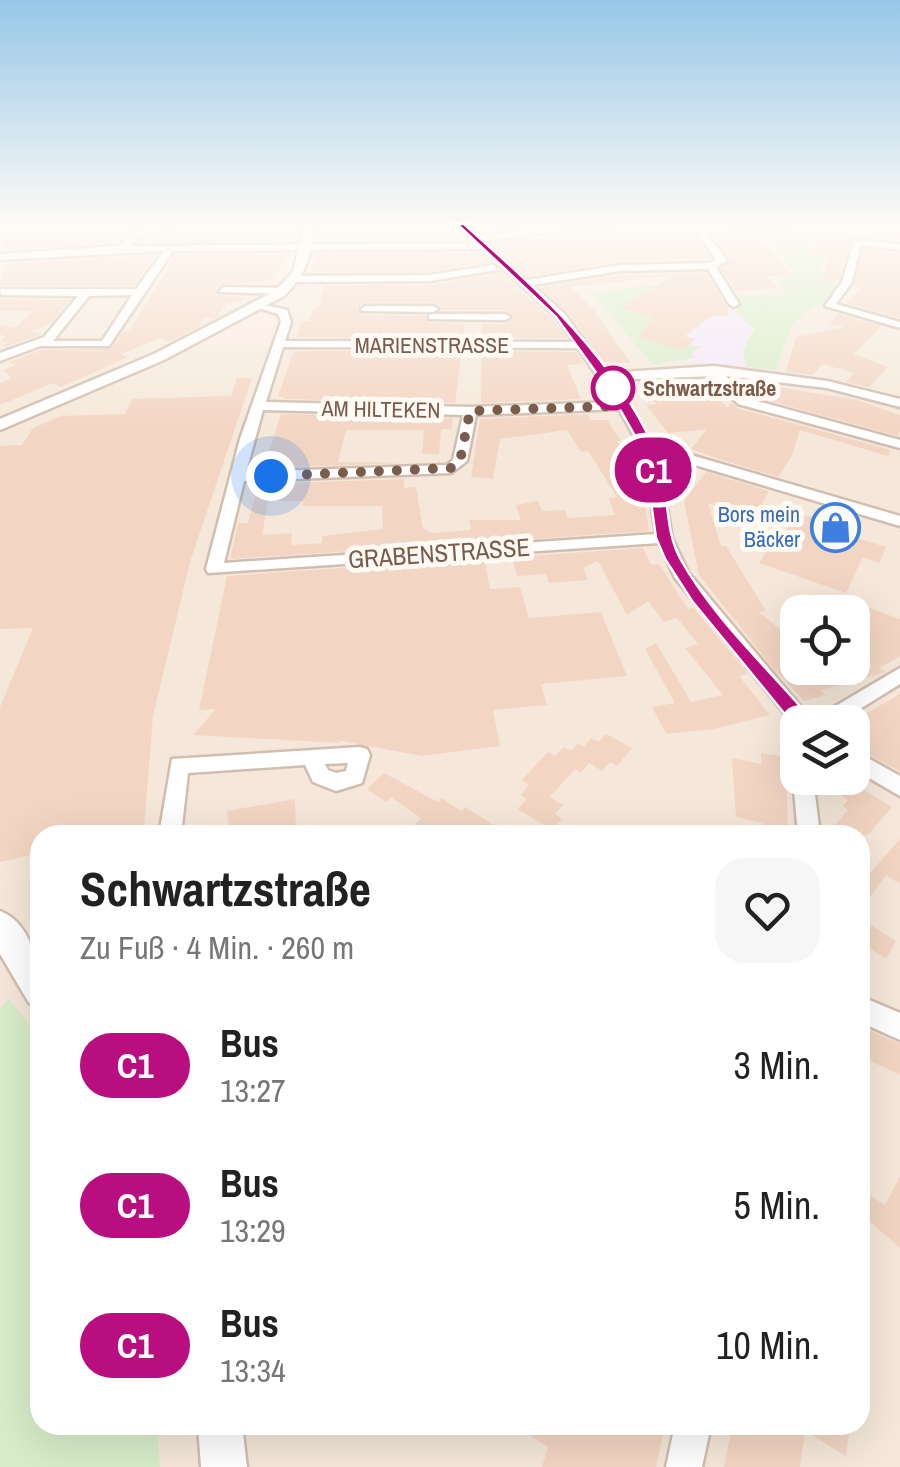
<!DOCTYPE html>
<html lang="de">
<head>
<meta charset="utf-8">
<style>
  body { margin:0; font-family:"Archivo Narrow",sans-serif; background:#f6f6f6; color:#222; height:100vh; display:flex; flex-direction:column; font-size:38px; white-space:nowrap }
  * { box-sizing:border-box; margin:0 }
  p { font-size:32px; color:#767676 }
  .icon { flex:none; width:55px; height:55px; fill:none; stroke:currentColor; stroke-width:2; stroke-linecap:round; stroke-linejoin:round }
  .map { position:relative; flex:1; overflow:hidden }
  .drawer { position:absolute; left:30px; top:825px; width:840px; height:610px; display:flex; flex-direction:column; background:#fff; border-radius:30px; box-shadow:0 10px 40px #0002 }
  .drawer>* { flex:none }
  .badge { padding:0 20px; border-radius:32px; font-size:35px; line-height:65px }
  .buttons { position:absolute; left:780px; top:595px; display:grid; gap:20px }
  .buttons a { display:grid; place-items:center; width:90px; height:90px; border-radius:20px; background:#fff; box-shadow:0 10px 40px #0002; font-size:50px }
  .you { position:absolute; width:50px; height:50px; margin:-25px; border:8px solid #fff; border-radius:50%; background:#1a73e8; box-shadow:0 0 0 15px #1a73e833 }
  .map>.badge { position:absolute; translate:-50% -50%; box-shadow:0 0 0 5px #fff }
  .round { display:grid; place-items:center; flex:none; width:105px; height:105px; border-radius:30px; background:#f6f6f6 }
  .head { display:flex; align-items:center; justify-content:space-between; height:170px; padding:0 50px }
  h1 { font-size:48px; font-weight:700; line-height:75px }
  ul { padding:0; list-style:none }
  li { display:flex; align-items:center; gap:30px; height:140px; padding:0 50px }
  li div { flex:1 }
  li b { display:block; font-size:38px }
  li em { font-style:normal }
  li .badge { min-width:110px; font-weight:700; text-align:center }
  .map>svg:first-child { display:block }
</style>
</head>
<body>
<div class="map">
<svg width="900" height="1467" viewBox="0 0 900 1467">
  <rect width="100%" height="100%" fill="#fdf6ec"/>
  <path fill="#f5e8da" fill-rule="evenodd" d="M0,226H900V1467H0ZM798,612H852V668H798ZM798,722H852V778H798ZM40,835H860V1425H40Z"/>
  <path fill="#fde8e0" d="M264,311L274,316L275,323L265,345H200Z"/>
  <path fill="#f3e8fa" d="M644,285L716,288L730,309L793,310L771,368L683,361L653,365L593,294Z"/>
  <path fill="#d8ecc9" d="M789,226L815,231L807,254L824,256L819,271L826,273L824,282L841,285C825,304 823,301 804,313C788,324 782,353 776,370L746,367L743,352L754,329L737,313L736,296L786,295L778,277L795,276L770,239L781,235L778,228Z
    M644,285L678,287L686,345L703,346L692,353L693,358L653,365L593,294Z
    M9,999L40,1038V1425H157L160,1467H0V1009Z"/>
  <path fill="#f3d5c3" fill-rule="evenodd" d="M0,226H91L99,229L97,237L114,243L4,250L0,234L7,232Z
    M293,226L294,241L148,242L175,228Z
    M338,226H355V232H390L389,237L459,239L319,241L326,237L327,227Z
    M829,226H900V240L852,237L839,280L824,282L828,256L809,253Z
    M572,233L695,237L710,258L619,261L528,276L492,244Z
    M754,233L792,275L767,276L777,288L735,291L721,268L730,259L713,235Z
    M864,249L900,254V318L847,303L862,287L854,286Z
    M480,253L490,262L430,271L312,272L316,254Z
    M289,254L272,280L220,285L216,295L244,297L242,302L226,303L216,318H204L200,326L169,342L160,338L121,354L128,357L61,387L53,383L0,405V383L12,378L3,370L16,365L9,362L41,350L112,348L122,333L131,329L175,255Z
    M156,255L134,285H0L4,264Z
    M500,272L553,320L567,338H482V325L465,323L463,338L297,337L301,321H310L313,309L320,305L324,286L430,285ZM366,302H433L442,310H505L514,318L505,324L429,323L425,316L362,315L357,308Z
    M706,273L728,308V316H712L685,336L696,339L683,350L638,337L654,317L621,308L674,275L571,287L594,311L631,363L604,362L567,311L540,287L620,275Z
    M0,298L1,299L70,300L50,324L29,332L41,334L5,347L2,345L13,341L1,342L6,337L0,334V325L15,328L32,311H0Z
    M838,314L881,326L854,354L888,367L869,387L846,382L854,373L823,364L812,375L786,372L796,337L845,327L829,323Z
    M294,351H462L455,403L287,399L278,396Z
    M482,351L576,352L584,364L567,365L581,399L481,403Z
    M237,378H252L190,562L153,716L144,829L119,835H40V853L0,862V707L33,628L0,629V446L22,445L33,428L60,416L125,414L132,399L231,396Z
    M703,380L728,408L731,402L737,408L891,450L888,456L800,430L791,457L778,477L716,458L691,449L707,429L668,433L646,405L656,404L640,384Z
    M740,381L857,400L900,415V431L898,436L748,395Z
    M281,414L453,418L452,429H441L439,454H422L424,430H346L338,462L404,463L264,468Z
    M588,414L590,420H607L621,441H617L625,455H622L633,472L630,476L644,497L649,531L230,559L238,523H248L259,484L404,479V488L416,487L423,529L432,533L471,530L469,520H521L516,505L538,501L542,511L565,510L568,518L615,515L609,499L617,497L588,451L581,452L567,430L500,439L493,479L471,477L480,419ZM268,501H303L302,506H382L383,529L322,536V543L291,545L292,533L262,535Z
    M706,472L769,491L755,517L708,503L721,546H726L766,611L759,612L798,644V668H873L852,650V602L900,619V656L879,668L886,672L821,690L825,695L804,701L772,667L699,575L684,501Z
    M796,513L860,532L857,538L886,547L879,563L863,557L846,593L759,563L768,549L774,551Z
    M643,548L651,565L659,564L688,609L694,608L748,674L739,676L770,715L714,729L666,734L652,707L675,703L645,649L656,643L691,702L723,695L685,648L698,644L677,618L664,622L648,601L627,615L598,561L583,568L588,580L549,583L546,574L517,576L512,557Z
    M484,558L490,589L520,587L529,618L601,612L627,676L541,684L547,705L493,710L500,746L422,756L336,740L341,743L193,735L216,709L199,710L227,576Z
    M900,694V772L853,745L858,718Z
    M606,734L632,748L617,766L610,762L602,771L589,763L581,773L575,769L550,797L563,805L555,814L562,819L552,830L518,809L527,799L521,795L529,785L522,780L548,752L555,756L564,747L571,751L578,743L584,747L591,738L599,742Z
    M761,753L786,757L788,835H763V823L736,817L732,758L761,764Z
    M384,773L438,802L442,798L461,811L465,807L509,835H404L421,818L391,797L386,802L367,789Z
    M817,778H845L892,807L868,835H848L834,826L848,810L843,806L848,800Z
    M295,799L296,835H230L227,811Z
    M900,839V884L886,875L860,910V865L871,872Z
    M860,918L896,941L886,959L860,942Z
    M860,1026L900,1044V1075L860,1056Z
    M900,1176V1248L860,1213V1189L885,1205Z
    M514,1425H575L589,1433L591,1425H665L656,1467H542L548,1447Z
    M732,1425H850L846,1456L805,1431L800,1467H724Z"/>
  <g fill="none" stroke-linecap="round" stroke-linejoin="round">
    <defs>
      <path id="minor" d="M159,226H172L139,237L129,246L475,243L457,226H466L477,236L553,226H788L706,232L727,261L716,267L739,304L734,307L729,304L708,269L620,271L532,285L564,313L608,373L714,366L827,381L900,399V407L827,388L726,376L746,398L900,440V448L738,404L713,376L613,380L655,449L684,453L900,516V526L678,460L658,457L672,538L688,572L807,714L808,722L793,724L675,578L659,543L208,573L206,569L240,439L281,322L278,314L256,307V303L287,310L291,322L285,341L574,342L556,317L481,249L173,251L109,346H40L0,361V353L44,337L78,296L1,295L0,289H136L164,251L0,260V254L118,246L133,233ZM572,229L697,233L716,260L709,263L620,265L527,280L483,241ZM132,295L102,341H53L89,296ZM283,347L578,348L615,402L470,407L266,402ZM619,409L643,452L656,534L224,563L244,481L451,473L467,461L476,415ZM263,410L463,415L453,460L447,465L246,472Z
        M854,240L900,244V250L861,245L852,282L836,304L900,322V328L825,306L842,282Z
        M494,265L497,270L430,281L296,282L291,279L296,276L430,275Z
        M223,287L283,288L288,291L283,294L219,292Z
        M366,306H433L438,309L433,312L362,311L361,309Z
        M433,314H505L510,317L505,320L429,319V315Z
        M900,668V684L839,722H814L817,717Z
        M360,747L367,749L370,755L362,783L336,791L313,782L305,765L188,773L181,835H159L172,759ZM348,763L346,771L336,773L328,770L325,764Z
        M852,749L900,776V796L852,768Z
        M798,771V778H813L820,835H798L793,778Z
        M860,996L900,1013V1040L860,1022Z
        M675,1425H711L702,1467H666Z"/>
      <path id="tertiary" d="M304,226H314C311,256 306,275 284,296L164,360L0,430V419L154,354L275,291L293,272Z
        M0,911C36,925 40,975 40,1008L29,1003L0,954Z
        M198,1425H242L247,1467H201Z"/>
    </defs>
    <use href="#minor" stroke="#d1beb0" stroke-width="5"/>
    <use href="#tertiary" stroke="#d1beb0" stroke-width="5"/>
    <use href="#minor" fill="#fff" fill-rule="evenodd"/>
    <use href="#tertiary" fill="#fff" fill-rule="evenodd"/>
  </g>
  <linearGradient id="sky" x2="0" y2="1"><stop stop-color="#97c7e8"/><stop offset="0.52" stop-color="#fefbf6"/><stop offset="1" stop-color="#fefbf6" stop-opacity="0"/></linearGradient>
  <rect width="900" height="431" fill="url(#sky)"/>
  <path fill="#b80e80" stroke="#fff" stroke-width="2.5" d="M457,224H464C539,291 612,355 655,449C671,484 662,526 681,560C713,617 765,665 807,714L804,739H791L784,724L788,718L692,601L665,559L656,538L644,452L610,392L556,317Z"/>
  <g fill="none" stroke-linecap="round" stroke-linejoin="round">
    <path stroke="#7a5c4d" stroke-width="10" stroke-dasharray="0 18" d="M271,476L451,468L460,461L470,411L616,406L613,388"/>
  </g>
  <defs>
    <symbol id="shop-ring" viewBox="-11 -11 22 22"><circle r="9.5" fill="#fffaf3" stroke="#3f7fe0" stroke-width="1.5"/><path d="M-5-2.5h2.3a2.7 3.5 0 0 1 5.4 0H5L5.5 6h-11ZM-1.5-2.5h3a1.5 2.3 0 0 0-3 0Z" fill="#3f7fe0"/></symbol>
  </defs>
  <g fill-rule="evenodd">
    <use href="#shop-ring" x="808" y="500" width="55" height="55"/>
  </g>
  <circle fill="#fff" stroke="#b80e80" stroke-width="5" cx="613" cy="388" r="20"/>
  <g text-anchor="middle" dominant-baseline="central" stroke-width="10" stroke-linejoin="round" paint-order="stroke">
    <g font-size="22" fill="#7a5c4d" stroke="#fffaf3">
      <text x="432" y="345">MARIENSTRASSE</text>
      <text transform="translate(381 409) rotate(1)">AM HILTEKEN</text>
    </g>
    <g font-size="22" font-weight="bold" fill="#7a5c4d" stroke="#fffaf3" text-anchor="start">
      <text x="643" y="388">Schwartzstraße</text>
    </g>
    <g font-size="22" fill="#366cbe" stroke="#fffaf3" text-anchor="end">
      <text x="800" y="514">Bors mein<tspan x="800" dy="25">Bäcker</tspan></text>
    </g>
    <g font-size="25" fill="#7a5c4d" stroke="#fffaf3">
      <text transform="translate(439 553) rotate(-4)">GRABENSTRASSE</text>
    </g>
  </g>
</svg>
<div class="buttons">
<a><svg class="icon" aria-label="locate" viewBox="0 0 24 24"><circle cx="12" cy="12" r="6"/><path d="M12 2v4M12 18v4M2 12h4M18 12h4"/></svg></a>
<a><svg class="icon" aria-label="layers" viewBox="0 0 24 24"><path d="M12 4l9 5-9 5-9-5zM3 14l9 5 9-5"/></svg></a>
</div>
<div class="you" style="left:271px;top:476px"></div>
<b class="badge" style="left:653px;top:470px;background:#b80e80;color:#fff">C1</b>
<section class="drawer">
<div class="head"><div><h1>Schwartzstraße</h1><p>Zu Fuß · 4 Min. · 260 m</p></div><a class="round"><svg class="icon" aria-label="heart" viewBox="0 0 24 24"><path d="M12 20l-8-8c-3-5 5-10 8-4 3-6 11-1 8 4z"/></svg></a></div>
<ul>
<li><span class="badge" style="background:#b80e80;color:#fff">C1</span><div><b>Bus</b><p>13:27</p></div><em>3 Min.</em></li>
<li><span class="badge" style="background:#b80e80;color:#fff">C1</span><div><b>Bus</b><p>13:29</p></div><em>5 Min.</em></li>
<li><span class="badge" style="background:#b80e80;color:#fff">C1</span><div><b>Bus</b><p>13:34</p></div><em>10 Min.</em></li>
</ul>
</section>
</div>
</body>
</html>
